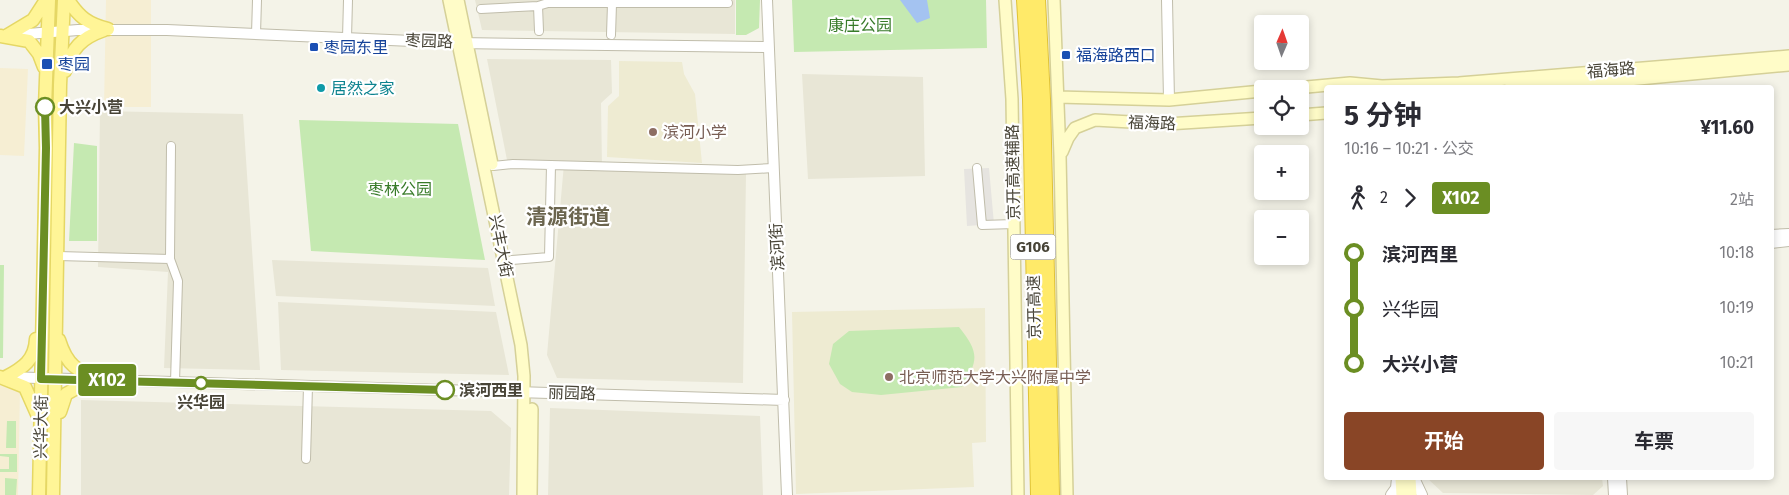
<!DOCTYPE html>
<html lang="zh">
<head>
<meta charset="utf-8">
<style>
  body { margin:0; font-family:"Fira Sans","Noto Sans SC",sans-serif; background:#f7f7f7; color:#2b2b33; height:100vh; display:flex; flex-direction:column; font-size:19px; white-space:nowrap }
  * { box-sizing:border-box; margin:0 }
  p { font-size:16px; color:#7c7c81 }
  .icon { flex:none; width:28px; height:28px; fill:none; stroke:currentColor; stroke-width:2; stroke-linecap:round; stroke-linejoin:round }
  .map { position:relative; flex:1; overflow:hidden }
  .side { position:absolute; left:1324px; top:85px; width:450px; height:395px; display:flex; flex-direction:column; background:#fff; border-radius:5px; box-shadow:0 2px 8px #0003 }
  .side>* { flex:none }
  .badge { padding:0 10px; border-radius:4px; font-size:18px; line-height:32px }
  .needle { width:32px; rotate:2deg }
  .buttons { position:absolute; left:1254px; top:15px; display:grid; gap:10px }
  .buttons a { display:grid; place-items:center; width:55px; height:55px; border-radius:5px; background:#fff; box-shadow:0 2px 8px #0003; font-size:25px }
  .map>.badge { position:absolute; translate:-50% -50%; box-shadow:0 0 0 2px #fff }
  .legs { display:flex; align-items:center; gap:8px; height:55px; padding:0 20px; font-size:16px }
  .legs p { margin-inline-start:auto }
  .headline { display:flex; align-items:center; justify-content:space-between; height:85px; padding:0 20px }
  h1 { font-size:28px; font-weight:700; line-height:38px }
  .cta { display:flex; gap:10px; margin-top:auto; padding:10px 20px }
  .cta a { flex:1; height:58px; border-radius:5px; background:#894526; color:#fff; font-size:20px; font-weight:700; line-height:58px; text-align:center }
  .cta a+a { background:#f7f7f7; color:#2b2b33 }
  ul { padding:0 20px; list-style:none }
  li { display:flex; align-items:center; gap:18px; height:55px; font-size:19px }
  li i { display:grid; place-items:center; width:8px; height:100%; margin:0 6px; background:currentColor }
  li i::after { content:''; width:12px; height:12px; margin:-6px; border:4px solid; border-radius:50%; background:#fff }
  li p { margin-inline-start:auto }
  li:first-child i { background:linear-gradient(#0000 50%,currentColor 0) }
  li:last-child i { background:linear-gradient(currentColor 50%,#0000 0) }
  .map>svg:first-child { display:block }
</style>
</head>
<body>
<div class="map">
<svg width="1789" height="495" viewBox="0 0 1789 495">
  <rect width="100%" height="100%" fill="#f4f3e8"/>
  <path fill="#e8e6d6" d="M475,0H735V34L482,30Z
    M487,59L611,60L612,93L601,103L602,167L746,174L743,383L557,378L547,355L564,164L507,160Z
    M802,74L923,77L925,176L808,179Z
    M100,111L243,114L260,370L164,368L168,272L98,267Z
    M272,260L488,268L495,306L276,296Z
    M278,302L496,312L509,375L281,370Z
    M81,400L491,411L511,428L509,495H81Z
    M550,408L760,416L763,495H548Z
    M1427,478H1602L1603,486L1593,495L1443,493Z"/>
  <path fill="#f6eed3" d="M106,0H151V107H104Z
    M0,68L28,69L24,156L0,155Z
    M0,382L20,390L18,495H0Z"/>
  <path fill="#eeebd2" d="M619,61L682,62L684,74L695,94L702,163L607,157L608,106L619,96Z
    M985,308L986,442L972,443L974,487L796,494L792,312Z"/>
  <path fill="#c5e9b1" d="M736,0H760L759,28L746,35H736Z
    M792,0H986L987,48L794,52Z
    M299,120L458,124L485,260L311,251Z
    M74,143L97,146V241H69Z
    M0,265H4L3,358H0Z
    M959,327C979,352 979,360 962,387L881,395L852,392L840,384L829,364L833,344L849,331Z
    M7,421H16V448H6Z
    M0,454H17V472H0V469H9V457L0,456Z
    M5,478L17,479L16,495H5Z"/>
  <path fill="#e6e4e0" d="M989,168L994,224L967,226L964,169Z"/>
  <path fill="#a4c3f1" d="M900,0H927L930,18L917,23Z"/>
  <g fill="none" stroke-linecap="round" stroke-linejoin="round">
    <defs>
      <path id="minor" d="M538,6L539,31
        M481,9L538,6L548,3H728
        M256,34L257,0
        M611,35L612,4
        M347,38L348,0
        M171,146L170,259L178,281L175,382
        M493,166L513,164L738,170L773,168
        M977,168L982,225L1014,224
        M58,256L170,259
        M512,260L549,257L551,165
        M306,459L308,386"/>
      <path id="tertiary" d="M767,0L787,495
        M1167,0L1169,100
        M15,35L78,30H167L457,43L768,47
        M1771,235L1789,234
        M1771,243L1789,241
        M5,377L784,400
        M1414,478L1422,495
        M1613,478L1614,495
        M1621,478L1622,495
        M1391,495L1396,488L1397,478"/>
      <path id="secondary" d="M449,0L521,345L524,376L523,495
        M458,0L492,164
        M1005,0L1012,99L1018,495
        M1054,0L1060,156L1067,495
        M1510,88L1596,83L1789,65
        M1285,89L1350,83L1382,86L1459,83L1789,56
        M1058,97L1169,100L1262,91
        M1300,115L1326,113
        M1062,152L1068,138L1075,128L1095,120L1167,124L1262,118
        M1401,478L1402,495
        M1410,478L1411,495
        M531,495L532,409"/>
      <path id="primary" d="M68,0C79,17 88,24 108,29
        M8,35L33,20L46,0
        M0,36L29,41L39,54L44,67
        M65,71C72,48 81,38 104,30
        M59,340C67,366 77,371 102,380
        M0,377L25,387L37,414
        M6,377C23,368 35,360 36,339
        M60,412L66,394L91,380
        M39,495L46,148L45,107L49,0
        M53,495L60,85L64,0"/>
      <path id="motorway" d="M1024,0L1030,99L1038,495
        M1038,0L1043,99L1052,495"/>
    </defs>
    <use href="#minor" stroke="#c0bdab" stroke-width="10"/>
    <use href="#tertiary" stroke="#c0bdab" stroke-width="12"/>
    <use href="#secondary" stroke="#d5d098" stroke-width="14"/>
    <use href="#primary" stroke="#e5d765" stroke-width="15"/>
    <use href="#motorway" stroke="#dfc237" stroke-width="16"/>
    <use href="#minor" stroke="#fff" stroke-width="8"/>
    <use href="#tertiary" stroke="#fff" stroke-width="10"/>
    <use href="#secondary" stroke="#fffcc8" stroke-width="11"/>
    <use href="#primary" stroke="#fff597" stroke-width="12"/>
    <use href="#motorway" stroke="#ffea69" stroke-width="14"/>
  </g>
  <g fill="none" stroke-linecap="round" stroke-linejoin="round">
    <defs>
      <path id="line-1" d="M45,107L46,148L41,379L445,390"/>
    </defs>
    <use href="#line-1" stroke="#fff" stroke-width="11"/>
    <use href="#line-1" stroke="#6b8e23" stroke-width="8"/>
  </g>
  <g fill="#1a4fb4" stroke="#fff" stroke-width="2">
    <rect x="309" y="42" width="10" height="10" rx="2.5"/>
    <rect x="1061" y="50" width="10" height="10" rx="2.5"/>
    <rect x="41" y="58" width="12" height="12" rx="2.5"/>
  </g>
  <circle fill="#0f9aa8" stroke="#fff" stroke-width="2" cx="321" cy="88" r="5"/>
  <g fill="#fff" stroke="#6b8e23" stroke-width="2.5">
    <circle cx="45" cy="107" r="9"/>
    <circle cx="201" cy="383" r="6"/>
    <circle cx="445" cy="390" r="9"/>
  </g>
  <g fill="#8d6e63" stroke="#fff" stroke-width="2">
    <circle cx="653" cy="132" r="5"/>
    <circle cx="889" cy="377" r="5"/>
  </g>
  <g text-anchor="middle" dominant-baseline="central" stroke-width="4.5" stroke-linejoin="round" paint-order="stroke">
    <rect fill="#fff" stroke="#7f7c73" stroke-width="1" x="1010.5" y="234.5" width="45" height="25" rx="4"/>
    <g font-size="15" font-weight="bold" fill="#484437">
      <text x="1033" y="247">G106</text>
    </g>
    <g font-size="16" fill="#387b29" stroke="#fff">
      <text x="860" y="25">康庄公园</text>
      <text x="400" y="189">枣林公园</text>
    </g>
    <g font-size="16" fill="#484437" stroke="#fff">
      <text transform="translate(429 41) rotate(2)">枣园路</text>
      <text transform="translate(1611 70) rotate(-5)">福海路</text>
      <text transform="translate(1152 123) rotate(2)">福海路</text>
      <text transform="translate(1013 172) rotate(-91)">京开高速辅路</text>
      <text transform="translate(501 246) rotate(79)">兴丰大街</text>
      <text transform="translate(777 247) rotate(-93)">滨河街</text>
      <text transform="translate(1034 307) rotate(-91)">京开高速</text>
      <text transform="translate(572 393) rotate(2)">丽园路</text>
      <text transform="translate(41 427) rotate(-89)">兴华大街</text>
    </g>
    <g font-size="16" fill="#164399" stroke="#fff" text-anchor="start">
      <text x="324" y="47">枣园东里</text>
      <text x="1076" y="55">福海路西口</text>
      <text x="58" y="64">枣园</text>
    </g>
    <g font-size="16" fill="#0d838f" stroke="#fff" text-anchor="start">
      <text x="331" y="88">居然之家</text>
    </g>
    <g font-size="16" font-weight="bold" fill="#484437" stroke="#fff" text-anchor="start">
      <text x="59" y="107">大兴小营</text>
      <text x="459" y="390">滨河西里</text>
      <text x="201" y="402" text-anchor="middle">兴华园</text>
    </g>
    <g font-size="16" fill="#785e54" stroke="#fff" text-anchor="start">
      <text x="663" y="132">滨河小学</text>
      <text x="899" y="377">北京师范大学大兴附属中学</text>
    </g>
    <g font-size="21" font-weight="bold" fill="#6b654e" stroke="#fff">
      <text x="568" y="217">清源街道</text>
    </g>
  </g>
</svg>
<div class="buttons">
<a><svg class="needle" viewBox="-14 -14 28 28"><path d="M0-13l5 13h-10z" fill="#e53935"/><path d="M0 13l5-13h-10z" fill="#7c7c81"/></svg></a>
<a><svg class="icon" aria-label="locate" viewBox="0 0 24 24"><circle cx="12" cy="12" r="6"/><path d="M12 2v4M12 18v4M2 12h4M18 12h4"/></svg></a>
<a>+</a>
<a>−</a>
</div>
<b class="badge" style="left:107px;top:380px;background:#6b8e23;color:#fff">X102</b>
<section class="side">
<div class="headline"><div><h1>5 分钟</h1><p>10:16 – 10:21 · 公交</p></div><b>¥11.60</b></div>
<div class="legs"><svg class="icon" aria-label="walk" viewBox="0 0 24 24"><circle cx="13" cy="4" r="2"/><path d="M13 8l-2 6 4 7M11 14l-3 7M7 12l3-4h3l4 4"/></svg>2<svg class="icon" aria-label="forward" viewBox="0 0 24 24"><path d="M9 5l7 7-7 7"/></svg><b class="badge" style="background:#6b8e23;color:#fff">X102</b><p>2站</p></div>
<ul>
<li><i style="color:#6b8e23"></i><b>滨河西里</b><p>10:18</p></li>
<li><i style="color:#6b8e23"></i><span>兴华园</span><p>10:19</p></li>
<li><i style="color:#6b8e23"></i><b>大兴小营</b><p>10:21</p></li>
</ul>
<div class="cta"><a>开始</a><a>车票</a></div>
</section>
</div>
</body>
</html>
